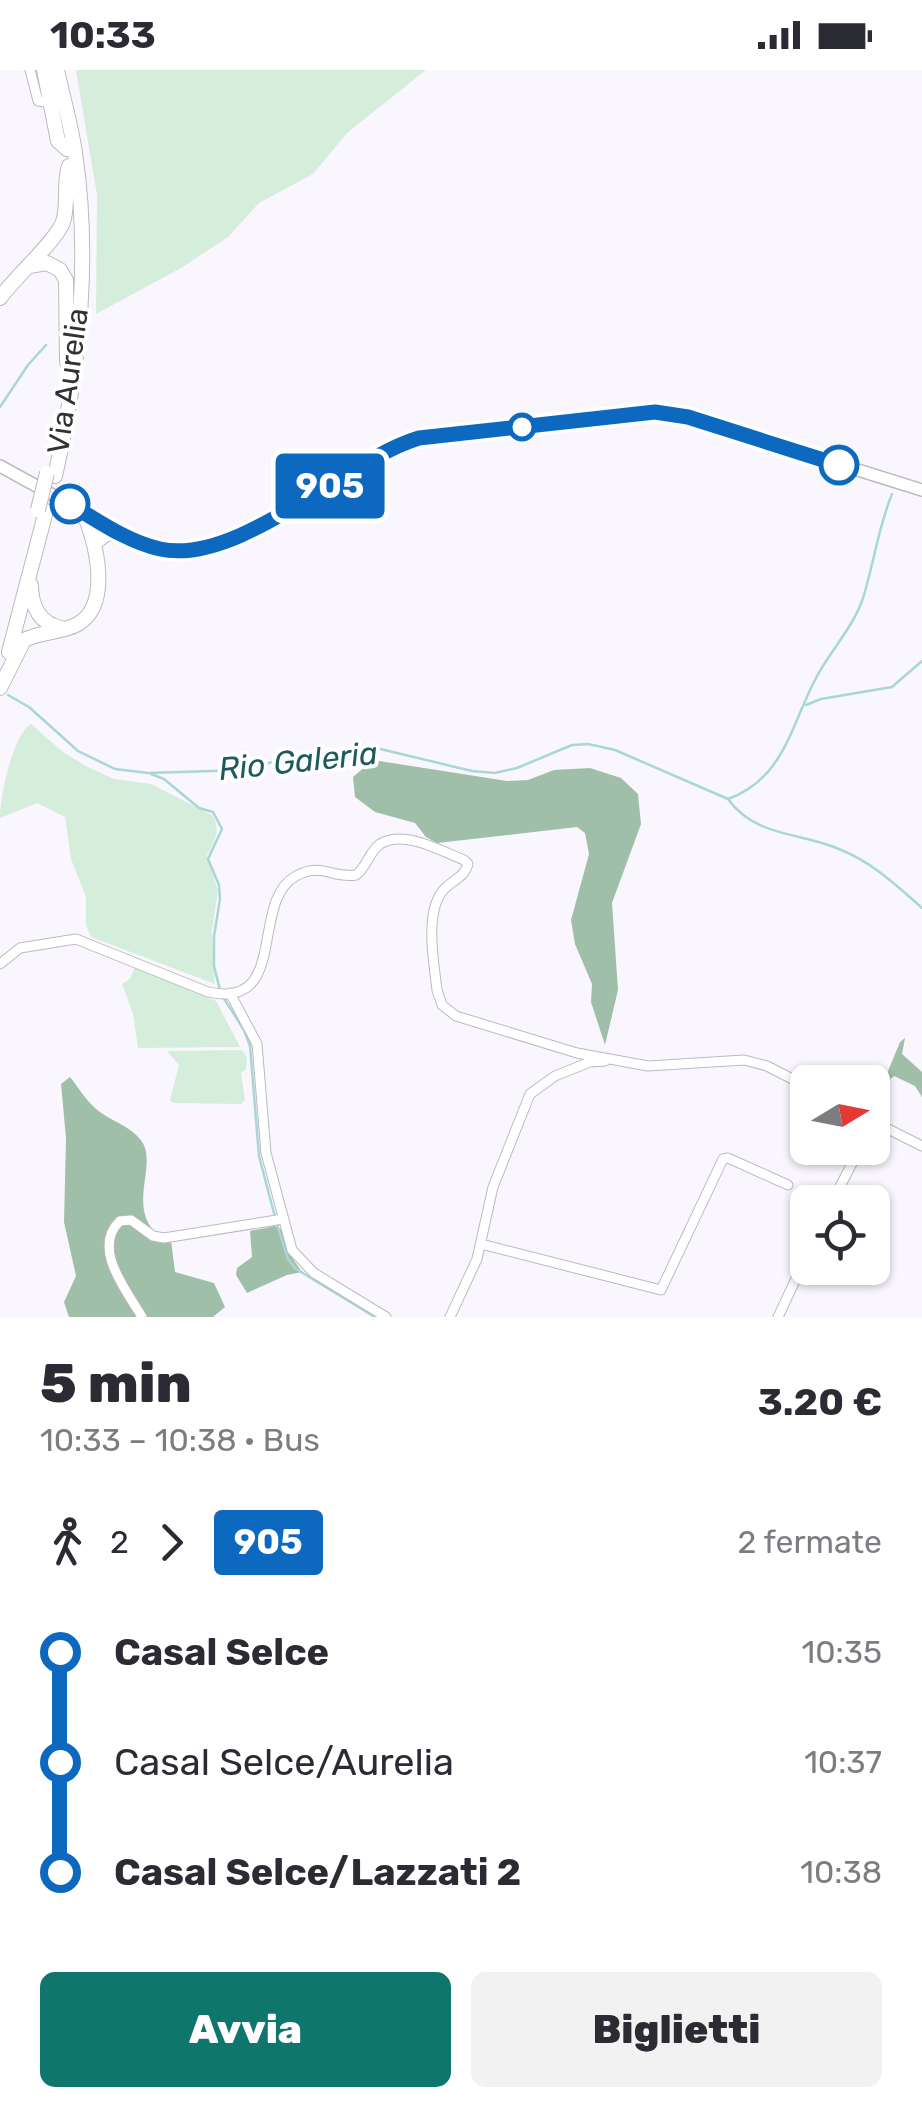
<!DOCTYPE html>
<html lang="it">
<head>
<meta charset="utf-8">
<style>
  body { margin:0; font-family:Rubik,sans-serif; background:#f2f2f3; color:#2b2b33; height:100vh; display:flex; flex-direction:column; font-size:38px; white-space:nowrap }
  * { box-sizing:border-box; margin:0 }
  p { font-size:32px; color:#7c7c81 }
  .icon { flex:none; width:55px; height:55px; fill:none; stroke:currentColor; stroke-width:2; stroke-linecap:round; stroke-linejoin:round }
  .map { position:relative; height:1247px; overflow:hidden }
  .side { display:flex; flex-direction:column; background:#fff; flex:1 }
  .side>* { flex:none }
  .badge { padding:0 20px; border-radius:8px; font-size:35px; line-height:65px }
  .needle { width:65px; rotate:80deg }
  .tools { position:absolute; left:790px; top:995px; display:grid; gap:20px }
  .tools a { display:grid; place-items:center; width:100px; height:100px; border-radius:15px; background:#fff; box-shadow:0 2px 8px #0004; font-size:50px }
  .map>.badge { position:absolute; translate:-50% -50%; box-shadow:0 0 0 5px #fff }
  .legs { display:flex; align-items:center; gap:15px; height:110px; padding:0 40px; font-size:32px }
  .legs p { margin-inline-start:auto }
  .overview { display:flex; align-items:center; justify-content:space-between; height:170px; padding:0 40px }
  h1 { font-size:55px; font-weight:800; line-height:75px }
  .action { display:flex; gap:20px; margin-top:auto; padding:20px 40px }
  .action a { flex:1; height:115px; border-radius:15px; background:#0f766e; color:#fff; font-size:40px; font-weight:800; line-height:115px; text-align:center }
  .action a+a { background:#f2f2f3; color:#2b2b33 }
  ul { padding:0 40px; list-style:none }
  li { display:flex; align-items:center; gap:35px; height:110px; font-size:38px }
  li i { display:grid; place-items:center; width:15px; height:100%; margin:0 12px; background:currentColor }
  li i::after { content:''; width:25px; height:25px; margin:-12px; border:8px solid; border-radius:50%; background:#fff }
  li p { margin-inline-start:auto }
  li:first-child i { background:linear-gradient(#0000 50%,currentColor 0) }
  li:last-child i { background:linear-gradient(currentColor 50%,#0000 0) }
  .status { display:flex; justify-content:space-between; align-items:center; height:70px; padding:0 50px; background:#fff; direction:ltr }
  .status svg { height:28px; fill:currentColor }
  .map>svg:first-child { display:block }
</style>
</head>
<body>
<div class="status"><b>10:33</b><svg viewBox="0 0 49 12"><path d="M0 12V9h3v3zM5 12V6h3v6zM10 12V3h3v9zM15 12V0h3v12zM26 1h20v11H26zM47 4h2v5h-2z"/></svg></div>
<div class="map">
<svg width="922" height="1247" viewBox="0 0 922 1247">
  <rect width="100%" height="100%" fill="#faf6fd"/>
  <path fill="#d4eedb" d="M76,0H426L347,63L313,104L259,133L228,167L181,198L96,244L97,125Z
    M31,654L63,682L86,696L114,709L151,714L212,745C222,759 214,772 207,785L218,821L212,861L215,914L91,867L86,855V827L71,789L65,747L37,733L0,748C0,726 13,664 31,654Z
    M135,896L216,931L240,977L138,978L133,944L122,914L130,909Z
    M242,980L247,988L246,999L241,1003L245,1030L241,1034L173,1033L170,1030L179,995L167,981Z"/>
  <path fill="#a0bfa8" d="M373,690L507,711L528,710L554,700L590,698L621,708L638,724L641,754L612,833L618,920L605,975L591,932L592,914L575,874L571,850L589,784L585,763L577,757L437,773L426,767L415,753L375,742L355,727L353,707Z
    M905,968L902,984L922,1002V1027L915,1016L894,1006L888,1011L886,1006L900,972Z
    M70,1007C78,1017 85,1029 95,1038C108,1050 129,1055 140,1069C159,1091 129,1131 153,1160L151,1161L134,1150L115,1152C92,1178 126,1221 139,1247H69L64,1232L76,1206L64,1152L66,1068L61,1014Z
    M129,1152L171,1170L175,1202L214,1213L225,1237L213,1247H145L111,1183L117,1156Z
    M275,1156L282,1160L292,1188L302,1202L287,1205L247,1223L236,1205L237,1198L252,1187L250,1161Z"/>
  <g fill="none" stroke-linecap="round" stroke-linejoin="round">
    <path stroke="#a9d6d6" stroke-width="2.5" d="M0,337L28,295L46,275
      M8,625L29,637L78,681L115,699L148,703L243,700L273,692L309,691L372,677L472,701L495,703L517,698L572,675L588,674L615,680L728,729C755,767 799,762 839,779C872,792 896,815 922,838
      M806,635L821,629L892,617L922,591
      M151,704L164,709L199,738L213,742L222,759L208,789L219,815L220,829L214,866V896L220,920
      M728,729C784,709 791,655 816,608C830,581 853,558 863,528C874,493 878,458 892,424
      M223,927L244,960L250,976L259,1086L275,1147
      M277,1154L288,1189L296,1199L375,1247"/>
    <defs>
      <path id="minor" d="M30,0L38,31L51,33
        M0,894L20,878L76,869L208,922C290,940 249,831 296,806C323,792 332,809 356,805C367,797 369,782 380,774C404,759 441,781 464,790L468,794C464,809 449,811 441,823C425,847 434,893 437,920L442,935L456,946L577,983L648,996L744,990L767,996L808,1017
        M230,923L257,974L266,1083L292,1180L314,1203L386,1247
        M872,1051L922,1076
        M832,1132L860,1078
        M481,1174L661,1220L723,1089L728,1088L788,1115
        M142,1247C127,1221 91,1178 120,1151L131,1150L153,1166L164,1168L283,1149
        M450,1247L477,1189L493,1117L530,1024L555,1006L590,992L605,991
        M778,1247L808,1183"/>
      <path id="major" d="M0,396L136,471L153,478L179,481L216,473L281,445L395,377L419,368L630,343L688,347L922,420"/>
      <path id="highway" d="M44,0L58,71L67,79
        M29,196L47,193L60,200L66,210L67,292
        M0,228C15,207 56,171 63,152C69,134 63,114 69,96
        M55,406C79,301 91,190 75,83C71,55 63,28 57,0
        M96,472L106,464L119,463
        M31,515C31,536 40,554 61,558
        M9,582L46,441
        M0,618L24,570C41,561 62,563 78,554C112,534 96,470 83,442"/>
    </defs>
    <use href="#minor" stroke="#bcb9c0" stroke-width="11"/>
    <use href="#major" stroke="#bcb9c0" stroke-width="14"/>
    <use href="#highway" stroke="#bcb9c0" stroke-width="16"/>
    <use href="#minor" stroke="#fff" stroke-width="9"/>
    <use href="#major" stroke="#fff" stroke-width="11"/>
    <use href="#highway" stroke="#fff" stroke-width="14"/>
    <defs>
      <path id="highway-bridge" d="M38,440L47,403"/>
    </defs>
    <use href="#highway-bridge" stroke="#bcb9c0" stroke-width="16" stroke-linecap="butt"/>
    <use href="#highway-bridge" stroke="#fff" stroke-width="14"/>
  </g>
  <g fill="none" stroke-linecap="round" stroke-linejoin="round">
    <defs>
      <path id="line-1" d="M70,434C98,451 128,472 160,479C240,496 345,390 419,368L655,342L688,347L839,395"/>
    </defs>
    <use href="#line-1" stroke="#fff" stroke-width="22"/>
    <use href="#line-1" stroke="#0c69bf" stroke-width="15"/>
  </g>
  <g fill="#fff" stroke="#0c69bf" stroke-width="5">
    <circle cx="522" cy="357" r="12"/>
    <circle cx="839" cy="395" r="18"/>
    <circle cx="70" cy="434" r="18"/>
  </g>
  <g text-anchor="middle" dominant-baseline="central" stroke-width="8" stroke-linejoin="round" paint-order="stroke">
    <g font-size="30" fill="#323133" stroke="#fff">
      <text transform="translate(68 311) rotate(-82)">Via Aurelia</text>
    </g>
    <g font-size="32" font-style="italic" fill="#1d5a5c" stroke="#fff">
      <text transform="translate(298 691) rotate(-6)">Rio Galeria</text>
    </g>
  </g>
</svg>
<div class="tools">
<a><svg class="needle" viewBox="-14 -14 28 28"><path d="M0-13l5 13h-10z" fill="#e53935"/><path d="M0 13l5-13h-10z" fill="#7c7c81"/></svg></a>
<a><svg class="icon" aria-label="locate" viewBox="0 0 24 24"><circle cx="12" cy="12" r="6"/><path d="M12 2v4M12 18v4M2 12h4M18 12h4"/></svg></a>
</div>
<b class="badge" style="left:330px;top:416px;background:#0c69bf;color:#fff">905</b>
</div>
<section class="side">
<div class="overview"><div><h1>5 min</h1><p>10:33 – 10:38 · Bus</p></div><b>3.20 €</b></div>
<div class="legs"><svg class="icon" aria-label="walk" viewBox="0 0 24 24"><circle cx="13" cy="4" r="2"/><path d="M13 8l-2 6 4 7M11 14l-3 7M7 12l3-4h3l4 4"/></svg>2<svg class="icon" aria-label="forward" viewBox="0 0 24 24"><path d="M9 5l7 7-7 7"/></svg><b class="badge" style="background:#0c69bf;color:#fff">905</b><p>2 fermate</p></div>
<ul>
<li><i style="color:#0c69bf"></i><b>Casal Selce</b><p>10:35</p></li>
<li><i style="color:#0c69bf"></i><span>Casal Selce/Aurelia</span><p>10:37</p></li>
<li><i style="color:#0c69bf"></i><b>Casal Selce/Lazzati 2</b><p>10:38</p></li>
</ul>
<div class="action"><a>Avvia</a><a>Biglietti</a></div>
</section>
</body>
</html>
